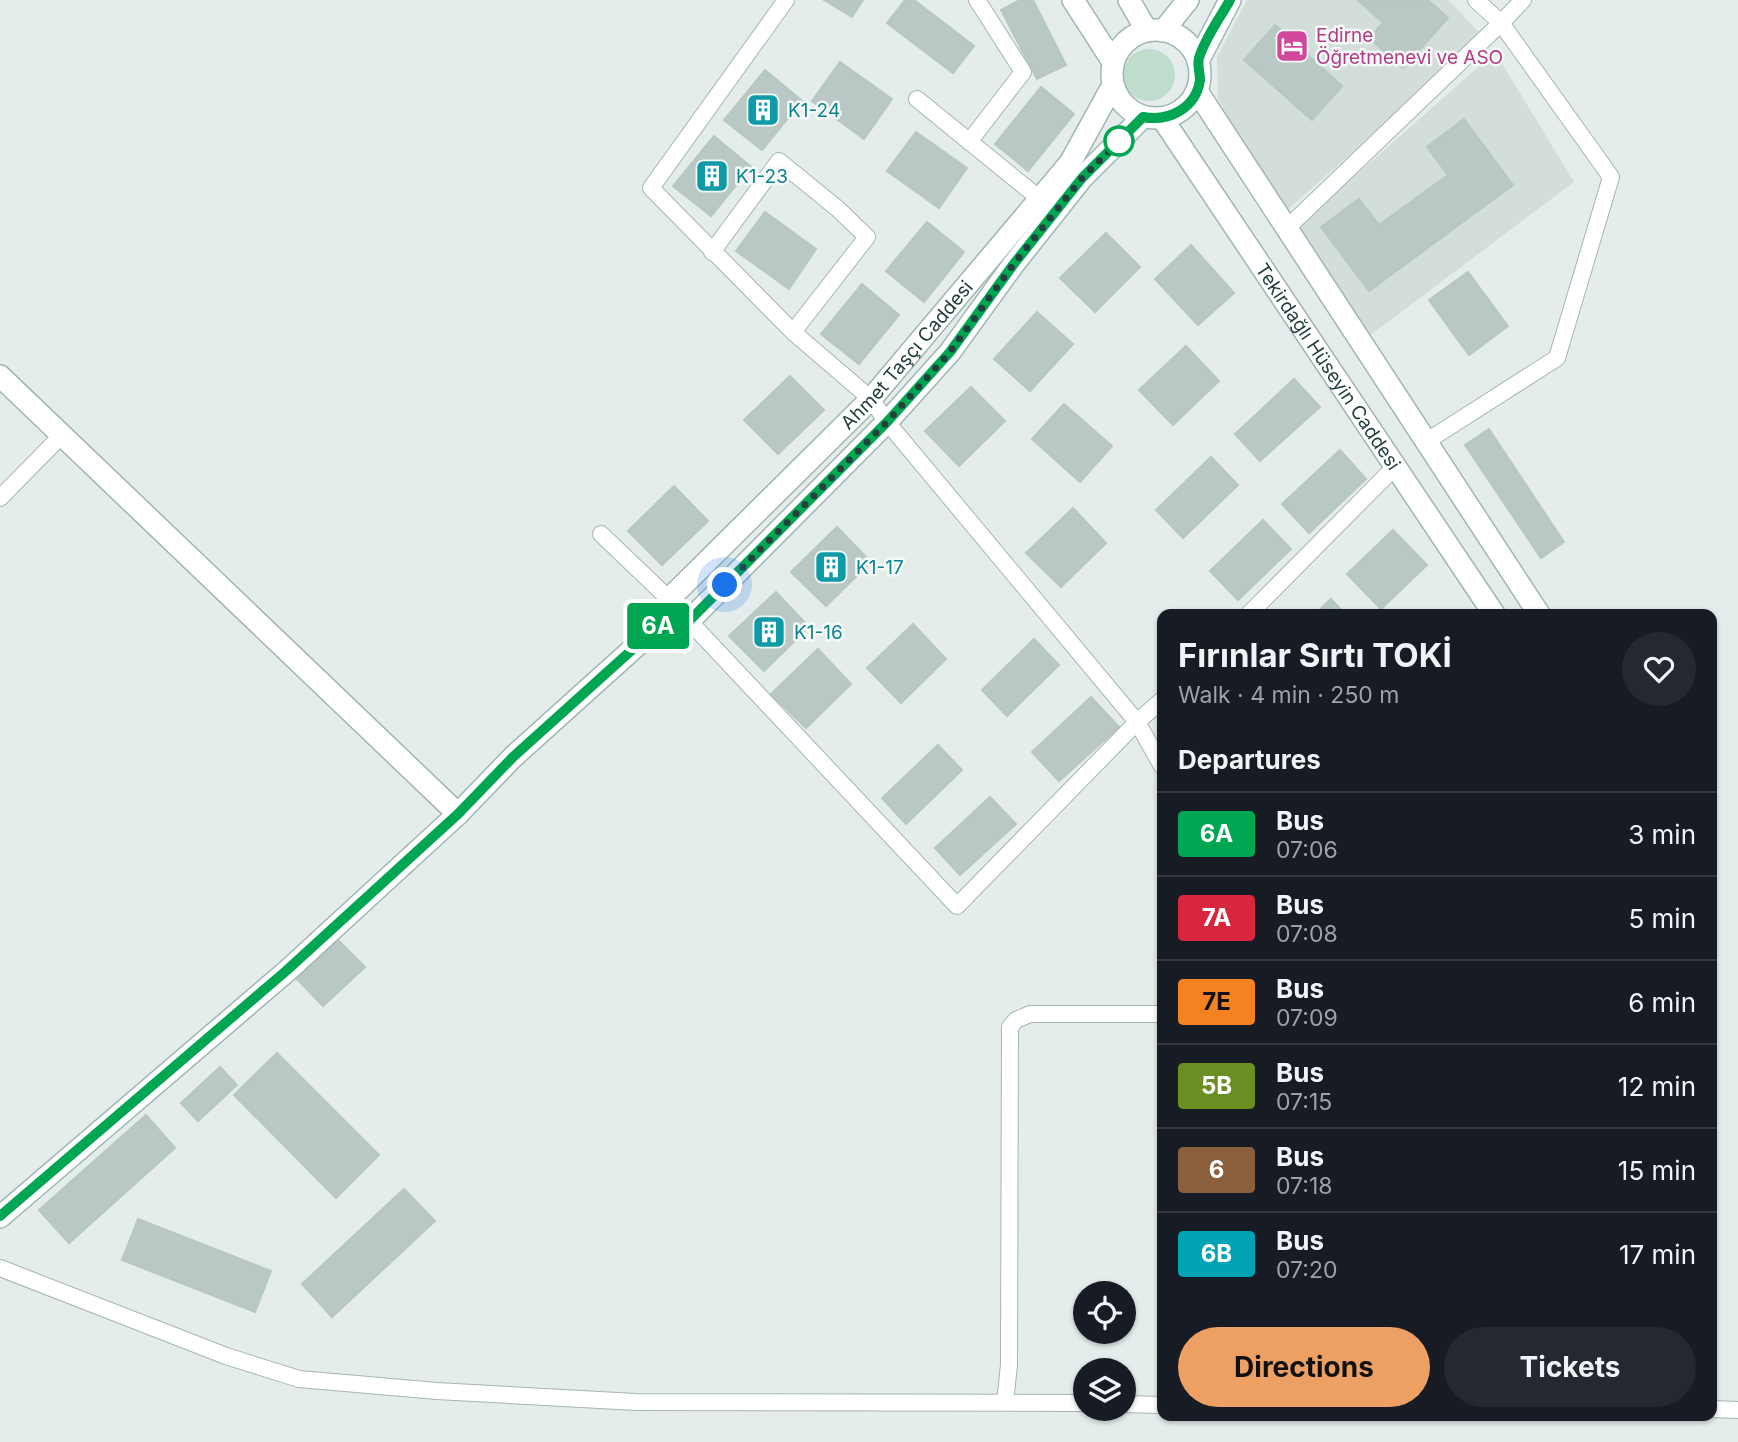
<!DOCTYPE html>
<html lang="en">
<head>
<meta charset="utf-8">
<style>
  body { margin:0; font-family:Inter,sans-serif; background:#242831; color:#f1f3f6; height:100vh; display:flex; flex-direction:column; font-size:26px; white-space:nowrap }
  * { box-sizing:border-box; margin:0 }
  p { font-size:23px; color:#9ea1a6 }
  .icon { flex:none; width:38px; height:38px; fill:none; stroke:currentColor; stroke-width:2; stroke-linecap:round; stroke-linejoin:round }
  .map { position:relative; flex:1; overflow:hidden }
  .side { position:absolute; left:1157px; top:609px; width:560px; height:812px; display:flex; flex-direction:column; background:#171b24; border-radius:14px; box-shadow:0 2px 5px #0004 }
  .side>* { flex:none }
  .badge { padding:0 14px; border-radius:5px; font-size:24px; line-height:46px }
  .controls { position:absolute; left:1073px; top:1281px; display:grid; gap:14px }
  .controls a { display:grid; place-items:center; width:63px; height:63px; border-radius:50%; background:#171b24; box-shadow:0 2px 5px #0004; font-size:35px }
  .you { position:absolute; width:35px; height:35px; margin:-18px; border:5px solid #fff; border-radius:50%; background:#1a73e8; box-shadow:0 0 0 10px #1a73e833 }
  .map>.badge { position:absolute; translate:-50% -50%; box-shadow:0 0 0 4px #fff }
  h2 { padding:0 21px; font-size:26px; line-height:63px }
  .round { display:grid; place-items:center; flex:none; width:74px; height:74px; border-radius:37px; background:#242831 }
  .overview { display:flex; align-items:center; justify-content:space-between; height:119px; padding:0 21px }
  h1 { font-size:33px; font-weight:700; line-height:52px }
  .cta { display:flex; gap:14px; margin-top:auto; padding:14px 21px }
  .cta a { flex:1; height:80px; border-radius:42px; background:#eda063; color:#111; font-size:28px; font-weight:700; line-height:80px; text-align:center }
  .cta a+a { background:#242831; color:#f1f3f6 }
  ul { padding:0; list-style:none }
  li { display:flex; align-items:center; gap:21px; height:84px; padding:0 21px; border-top:2px solid #363941 }
  li div { flex:1 }
  li b { display:block; font-size:26px }
  li em { font-style:normal }
  li .badge { min-width:77px; font-weight:700; text-align:center }
  .map>svg:first-child { display:block }
</style>
</head>
<body>
<div class="map">
<svg width="1738" height="1442" viewBox="0 0 1738 1442">
  <rect width="100%" height="100%" fill="#e4edeb"/>
  <path fill="#d3ddda" d="M1247,0H1448L1478,31L1479,41L1287,210L1274,209L1218,98L1217,57Z
    M1485,61L1501,62L1574,182L1369,336L1296,228Z"/>
  <path fill="#beddcd" d="M1123 75a26 26 0 1 1 52 0a26 26 0 1 1-52 0Z"/>
  <path fill="#bac8c5" stroke="#b7c7c3" stroke-width="2" d="M824,0H863L852,17Z
    M905,0H914L974,46L953,73L887,23Z
    M1020,0H1033L1066,65L1037,79L1001,10Z
    M1358,0H1428L1448,18L1403,68L1369,38L1383,23Z
    M1275,25L1342,86L1312,120L1244,60Z
    M840,62L892,99L864,139L812,101Z
    M765,70L802,101L762,150L724,120Z
    M1041,87L1074,114L1028,171L995,144Z
    M1464,119L1513,185L1369,291L1321,227L1359,199L1379,225L1448,175L1427,147Z
    M916,132L967,168L939,208L887,171Z
    M714,136L751,167L711,216L673,186Z
    M765,212L816,249L789,289L736,251Z
    M927,222L964,252L924,302L886,271Z
    M1106,233L1140,267L1095,312L1060,278Z
    M1191,245L1234,293L1198,325L1155,279Z
    M1468,272L1508,326L1469,355L1429,300Z
    M862,284L899,315L859,364L821,334Z
    M1037,312L1073,344L1030,391L994,359Z
    M1186,346L1219,381L1173,425L1139,390Z
    M790,376L824,410L778,454L744,420Z
    M1294,379L1320,407L1260,461L1235,434Z
    M971,387L1005,421L959,466L925,431Z
    M1064,404L1112,446L1080,482L1032,439Z
    M1489,429L1564,542L1541,558L1465,445Z
    M1340,450L1366,479L1309,533L1282,504Z
    M1211,457L1238,485L1183,538L1156,510Z
    M674,486L708,521L662,565L628,531Z
    M1073,508L1106,543L1061,587L1026,553Z
    M1263,520L1291,549L1238,600L1210,571Z
    M837,527L871,562L826,606L791,572Z
    M1393,530L1427,565L1381,609L1347,574Z
    M776,592L809,627L764,671L729,636Z
    M1331,599L1345,614H1315Z
    M913,624L946,659L901,703L867,668Z
    M1034,639L1059,665L1007,716L982,690Z
    M818,649L851,684L806,728L771,694Z
    M1091,697L1119,727L1059,781L1032,752Z
    M938,745L962,770L906,824L882,798Z
    M990,797L1016,824L960,875L935,848Z
    M338,940L365,967L323,1006L297,979Z
    M277,1053L379,1155L336,1198L234,1095Z
    M220,1067L237,1085L198,1121L181,1103Z
    M146,1115L175,1148L69,1243L39,1210Z
    M404,1189L435,1221L332,1317L302,1284Z
    M138,1219L271,1271L255,1312L122,1260Z"/>
  <g fill="none" stroke-linecap="round" stroke-linejoin="round">
    <defs>
      <path id="street" d="M786,0L651,188L793,332L871,399L887,422L1137,722L1162,766
        M1476,0L1501,23L1523,0
        M917,99L1040,199
        M969,142L1023,72L977,0
        M1285,230L1501,23L1611,177L1557,358L1427,441
        M712,252L779,161L838,209L867,237L793,332
        M0,498L62,435
        M601,534L669,599L674,612L689,621L957,906L1137,722L1162,700
        M1249,614L1394,468
        M0,1268L226,1356L299,1379L437,1391L636,1402L1085,1403
        M1005,1402L1009,1365L1010,1027L1016,1020L1030,1014H1162
        M1124,1404L1162,1405
        M1712,1409L1738,1410"/>
      <g id="secondary">
        <path d="M1073,0L1113,62"/>
        <path d="M1129,0L1147,31"/>
        <circle cx="1156" cy="74" r="44"/>
        <path d="M1163,31L1188,0"/>
        <path d="M1198,61L1230,0"/>
        <path d="M1197,91L1539,614"/>
        <path id="s1" d="M1162,118L1494,614"/>
        <path d="M0,376L458,814"/>
        <path id="s2" d="M669,599L871,399L1070,163L1113,85"/>
        <path d="M689,621L887,422L950,352L1013,265L1082,178L1143,117"/>
        <path d="M0,1217L287,971L458,814L513,757L674,612"/>
      </g>
    </defs>
    <use href="#street" stroke="#a7b5b3" stroke-width="18"/>
    <use href="#secondary" stroke="#a0b6b3" stroke-width="24"/>
    <use href="#street" stroke="#fff" stroke-width="16"/>
    <use href="#secondary" stroke="#fff" stroke-width="21"/>
  </g>
  <g fill="none" stroke-linecap="round" stroke-linejoin="round">
    <defs>
      <path id="line" d="M0,1216L286,971L458,814L513,757L674,612L689,621L887,422L950,352L1013,265L1082,178L1143,117C1169,122 1196,108 1200,80C1200,72 1197,65 1199,58C1205,38 1220,18 1230,0"/>
    </defs>
    <use href="#line" stroke="#fff" stroke-width="16"/>
    <use href="#line" stroke="#00a651" stroke-width="10"/>
    <path stroke="#243f3d" stroke-width="7" stroke-dasharray="0 12.6" d="M725,585L887,422L950,352L1013,265L1082,178L1119,141"/>
  </g>
  <defs>
    <symbol id="hotel-square" viewBox="-11 -11 22 22"><rect x="-9" y="-9" width="18" height="18" rx="4" fill="#d1479c" stroke="#f5faf8"/><path d="M-6-4.5h1.5V1H6V5H4.5V3h-9V5H-6ZM-4 0a1.8 1.8 0 1 1 3.6 0ZM.5 0V-2.5h3Q6-2.5 6 0Z" fill="#fff"/></symbol>
    <symbol id="building-square" viewBox="-11 -11 22 22"><rect x="-9" y="-9" width="18" height="18" rx="4" fill="#0f9aa8" stroke="#f5faf8"/><path d="M-4-6H4V6H1V3H-1V6H-4ZM-2.5-4.3h1.7v1.8h-1.7ZM.8-4.3h1.7v1.8H.8ZM-2.5-1h1.7V.8h-1.7ZM.8-1h1.7V.8H.8Z" fill="#fff"/></symbol>
  </defs>
  <g fill-rule="evenodd">
    <use href="#hotel-square" x="1273" y="27" width="38" height="38"/>
    <use href="#building-square" x="744" y="91" width="38" height="38"/>
    <use href="#building-square" x="693" y="157" width="38" height="38"/>
    <use href="#building-square" x="812" y="548" width="38" height="38"/>
    <use href="#building-square" x="750" y="613" width="38" height="38"/>
  </g>
  <circle fill="#fff" stroke="#00a651" stroke-width="3.5" cx="1119" cy="141" r="14"/>
  <g text-anchor="middle" dominant-baseline="central" stroke-width="5" stroke-linejoin="round" paint-order="stroke">
    <g font-size="19" fill="#b23c85" stroke="#f5faf8" text-anchor="start">
      <text x="1316" y="35">Edirne<tspan x="1316" dy="22">Öğretmenevi ve ASO</tspan></text>
    </g>
    <g font-size="19" fill="#0d838f" stroke="#f5faf8" text-anchor="start">
      <text x="788" y="110">K1-24</text>
      <text x="736" y="176">K1-23</text>
      <text x="856" y="567">K1-17</text>
      <text x="794" y="632">K1-16</text>
    </g>
    <g font-size="19" fill="#243f3d" stroke="#f5faf8">
      <text stroke="none"><textPath href="#s2" startOffset="341">Ahmet Taşçı Caddesi</textPath></text>
      <text stroke="none"><textPath href="#s1" startOffset="299">Tekirdağlı Hüseyin Caddesi</textPath></text>
    </g>
  </g>
</svg>
<div class="controls">
<a><svg class="icon" aria-label="locate" viewBox="0 0 24 24"><circle cx="12" cy="12" r="6"/><path d="M12 2v4M12 18v4M2 12h4M18 12h4"/></svg></a>
<a><svg class="icon" aria-label="layers" viewBox="0 0 24 24"><path d="M12 4l9 5-9 5-9-5zM3 14l9 5 9-5"/></svg></a>
</div>
<div class="you" style="left:725px;top:585px"></div>
<b class="badge" style="left:658px;top:626px;background:#00a651;color:#fff">6A</b>
<section class="side">
<div class="overview"><div><h1>Fırınlar Sırtı TOKİ</h1><p>Walk · 4 min · 250 m</p></div><a class="round"><svg class="icon" aria-label="heart" viewBox="0 0 24 24"><path d="M12 20l-8-8c-3-5 5-10 8-4 3-6 11-1 8 4z"/></svg></a></div>
<h2>Departures</h2>
<ul>
<li><span class="badge" style="background:#00a651;color:#fff">6A</span><div><b>Bus</b><p>07:06</p></div><em>3 min</em></li>
<li><span class="badge" style="background:#d7263d;color:#fff">7A</span><div><b>Bus</b><p>07:08</p></div><em>5 min</em></li>
<li><span class="badge" style="background:#f58220;color:#111">7E</span><div><b>Bus</b><p>07:09</p></div><em>6 min</em></li>
<li><span class="badge" style="background:#6b8e23;color:#fff">5B</span><div><b>Bus</b><p>07:15</p></div><em>12 min</em></li>
<li><span class="badge" style="background:#8b5e3c;color:#fff">6</span><div><b>Bus</b><p>07:18</p></div><em>15 min</em></li>
<li><span class="badge" style="background:#00a3b4;color:#fff">6B</span><div><b>Bus</b><p>07:20</p></div><em>17 min</em></li>
</ul>
<div class="cta"><a>Directions</a><a>Tickets</a></div>
</section>
</div>
</body>
</html>
